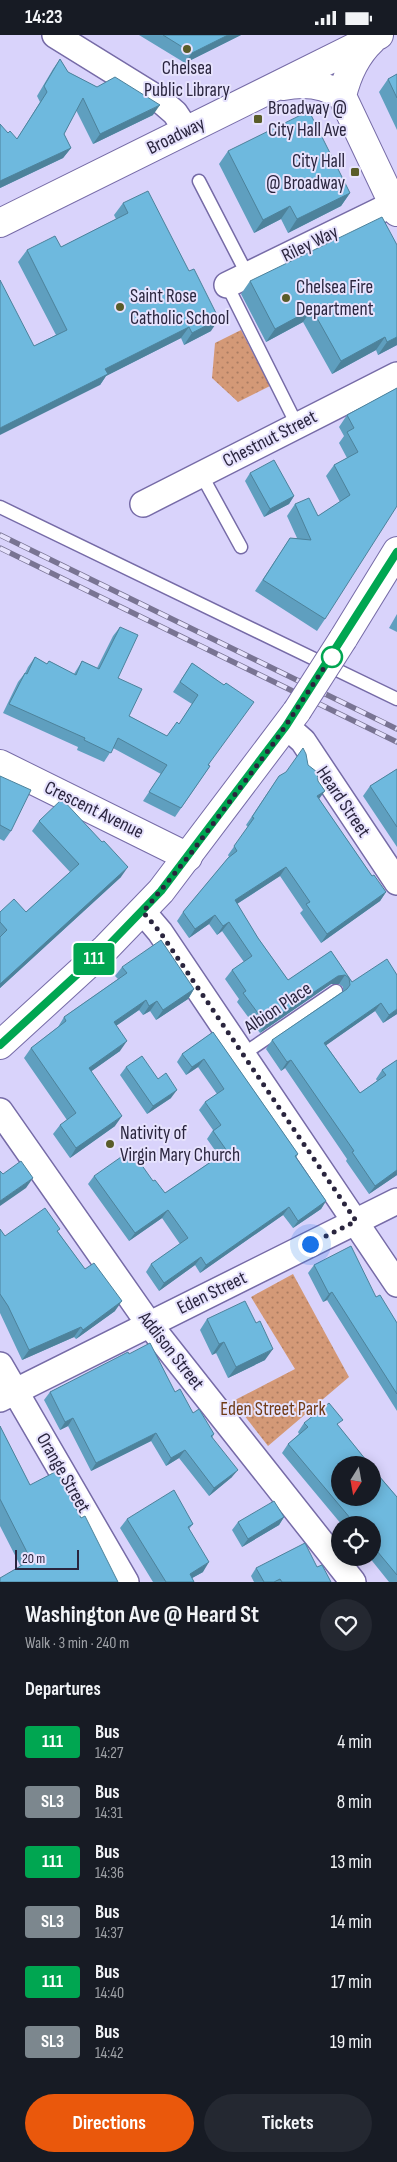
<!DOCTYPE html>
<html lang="en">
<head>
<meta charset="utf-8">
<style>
  body { margin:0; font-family:"Sofia Sans Condensed",sans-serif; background:#242831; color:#f1f3f6; height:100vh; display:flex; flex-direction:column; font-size:19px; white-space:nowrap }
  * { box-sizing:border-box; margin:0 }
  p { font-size:16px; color:#9ea1a6 }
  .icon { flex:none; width:28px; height:28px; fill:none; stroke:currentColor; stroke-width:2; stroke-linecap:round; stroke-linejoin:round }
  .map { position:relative; height:1547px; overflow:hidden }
  .drawer { display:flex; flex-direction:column; background:#171b24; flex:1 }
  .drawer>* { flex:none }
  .badge { padding:0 10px; border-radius:4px; font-size:18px; line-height:32px }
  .needle { width:32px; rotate:191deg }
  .fabs { position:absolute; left:331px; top:1421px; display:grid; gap:10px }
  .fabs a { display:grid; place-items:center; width:50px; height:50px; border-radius:50%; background:#171b24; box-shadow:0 2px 12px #0003; font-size:25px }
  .scale { position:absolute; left:15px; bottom:12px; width:64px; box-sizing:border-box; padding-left:5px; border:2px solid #2a253e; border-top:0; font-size:14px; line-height:18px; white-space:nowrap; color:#2a253e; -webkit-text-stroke:4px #e6e2fd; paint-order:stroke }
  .you { position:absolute; width:25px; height:25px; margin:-12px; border:4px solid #fff; border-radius:50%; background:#1a73e8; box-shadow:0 0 0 8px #1a73e833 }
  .map>.badge { position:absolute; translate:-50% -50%; box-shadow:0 0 0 2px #fff }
  h2 { padding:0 25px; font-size:19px; line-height:45px }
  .round { display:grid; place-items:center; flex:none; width:52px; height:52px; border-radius:26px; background:#242831 }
  .overview { display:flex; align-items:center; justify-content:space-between; height:85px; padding:0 25px }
  h1 { font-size:24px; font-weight:700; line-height:38px }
  .button { display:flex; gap:10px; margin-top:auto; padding:10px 25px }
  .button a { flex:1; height:58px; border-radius:30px; background:#ea580c; color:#fff; font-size:20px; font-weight:700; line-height:58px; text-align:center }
  .button a+a { background:#242831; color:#f1f3f6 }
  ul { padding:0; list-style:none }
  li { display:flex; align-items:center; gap:15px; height:60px; padding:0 25px }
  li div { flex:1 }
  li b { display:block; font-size:19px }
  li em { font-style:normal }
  li .badge { min-width:55px; font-weight:700; text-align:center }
  .status { display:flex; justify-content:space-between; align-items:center; height:35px; padding:0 25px; background:#171b24; direction:ltr }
  .status svg { height:14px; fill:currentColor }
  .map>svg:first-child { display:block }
</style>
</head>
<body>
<div class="status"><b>14:23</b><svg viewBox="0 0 49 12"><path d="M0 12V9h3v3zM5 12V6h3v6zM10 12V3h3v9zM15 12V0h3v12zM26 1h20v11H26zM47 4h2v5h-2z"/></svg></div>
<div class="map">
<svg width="397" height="1547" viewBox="0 0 397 1547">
  <defs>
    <pattern id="green-dots" width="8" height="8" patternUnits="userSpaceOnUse" patternTransform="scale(1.25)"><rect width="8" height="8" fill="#d49977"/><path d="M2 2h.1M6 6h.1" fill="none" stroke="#ac7d63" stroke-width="1.8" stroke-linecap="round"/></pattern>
  </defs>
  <rect width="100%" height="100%" fill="#d9d3fb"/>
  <path fill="url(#green-dots)" d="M241,295L270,351L238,367L212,343L215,308Z
    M293,1239L349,1342L268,1411L233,1366L295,1334L251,1262Z"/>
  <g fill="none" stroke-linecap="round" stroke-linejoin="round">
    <defs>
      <path id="service" d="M199,146L247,239
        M227,250L297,390
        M201,439L241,512
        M0,472L397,664
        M242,1020L336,956"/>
      <path id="minor" d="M55,0L160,65L175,78L187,96
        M227,250L393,169
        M143,469L397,340
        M286,691L303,706L397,847
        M143,877L160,897L397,1249
        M0,1076L149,1289L353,1547
        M0,1330L126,1547
        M0,1364L397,1166"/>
      <path id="tertiary" d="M0,729L188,822"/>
      <path id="secondary" d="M343,604L397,516
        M0,1010L106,913L161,856L297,676"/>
      <path id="primary" d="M283,51C303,47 325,49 342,61L397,177
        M342,61C347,40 355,21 372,5
        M0,188L379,0"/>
    </defs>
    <use href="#service" stroke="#766ba7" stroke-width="15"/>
    <use href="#minor" stroke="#766ba7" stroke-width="28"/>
    <use href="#tertiary" stroke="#766ba7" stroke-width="30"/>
    <use href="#secondary" stroke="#766ba7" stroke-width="30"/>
    <use href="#primary" stroke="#766ba7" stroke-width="30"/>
    <use href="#service" stroke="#fff" stroke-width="12"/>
    <use href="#minor" stroke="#fff" stroke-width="25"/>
    <use href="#tertiary" stroke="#fff" stroke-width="28"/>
    <use href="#secondary" stroke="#fff" stroke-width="28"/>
    <use href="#primary" stroke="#fff" stroke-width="28"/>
    <defs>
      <path id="rail" d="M0,500L397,694
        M0,513L397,707"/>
    </defs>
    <use href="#rail" stroke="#797493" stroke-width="5.5"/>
    <use href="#rail" stroke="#e6e2fd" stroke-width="4" stroke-dasharray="11" stroke-linecap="butt"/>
    <defs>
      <path id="secondary-bridge" d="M297,676L343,604"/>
    </defs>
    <use href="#secondary-bridge" stroke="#766ba7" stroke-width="30" stroke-linecap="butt"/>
    <use href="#secondary-bridge" stroke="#fff" stroke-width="28"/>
  </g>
  <path fill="#5f9fbf" d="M139,0H241L185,28Z
    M60,24L68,37L97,52L153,80L93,109L76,75L64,99L71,113L63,123L0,153L8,98L17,104L40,67L37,61L53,34Z
    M397,39V95L379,57L388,44Z
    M228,116L350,158L341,171L288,198L281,184L254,198L219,129Z
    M123,168L211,296L184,310L181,303L106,341L100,350L34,311L56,300L18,227L27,215L61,212L116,184L114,180Z
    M397,210V310L378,320L376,315L332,339L303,287L266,307L241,259L250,246Z
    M397,353L325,584L317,596L255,556L290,503H297L287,481L295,469L318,481L340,467L326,441L334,430L347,423L339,408L344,401L339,392L347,380Z
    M250,438L294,461L289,469L264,482L245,446Z
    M397,579V597L389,593Z
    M120,592L118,643L129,681L167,701L179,689L192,669L173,657L192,628L224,650L209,730L210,731L175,782L143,766L161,739L113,713L104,727L77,715L78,712L3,678L18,647L25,638L28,632L35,622L47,629L49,626L74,639L82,626L97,633L113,601Z
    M308,730L319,764L372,841L386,857L380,866L321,908L300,878L303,875L280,841L237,869L258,903L288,945L331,916L352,947L397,979L383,988L375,976L326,1010L360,1058L377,1046L376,1044L382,1035L397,1025V1140L369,1159L346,1126L347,1124L285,1033L281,1036L266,1014L272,1005L343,956V952L339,949H331L260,998L237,967L239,964L225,944L232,935L244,927L222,896L217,900L209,889L189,903L177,886L183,877L229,822L228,820L248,792L246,790L279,741Z
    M397,734V812L363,761L370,751Z
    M0,741L11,796L4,806L0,804Z
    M39,786L121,842L0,953V877H26L70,837L32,796Z
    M122,932L194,954L188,964L156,985L150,976L143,980L139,975L116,991L120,1016L91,1036L115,1091L70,1123L53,1099L60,1090L67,1085L24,1023L31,1013L58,992L64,982L118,944L115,941Z
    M213,997L298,1119L296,1123L326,1166L321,1174L293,1193L283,1180L200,1238L195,1230L159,1256L146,1237L151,1229L180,1209L162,1183L129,1206L88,1149L94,1141L153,1146L165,1158L219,1121L207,1104L213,1095L199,1075L205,1067L217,1059L198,1032L186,1040L177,1027L182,1019Z
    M126,1032L158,1044L171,1063L147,1079L120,1040Z
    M0,1194L5,1201L58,1197L115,1276L76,1304L74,1302L22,1325L0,1278Z
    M314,1230L376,1262L397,1288V1376L327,1265L323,1267L308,1238Z
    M207,1284L256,1288L265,1325L228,1343L216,1318L212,1320L200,1295Z
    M129,1319L175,1357L193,1378L214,1399L212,1403L232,1442L209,1461L179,1423L166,1431L151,1406L91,1436L68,1391L60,1395L44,1365L50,1357Z
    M304,1388L338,1391L397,1462V1547H389L369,1522H372V1490H342L282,1418L288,1409L299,1399L298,1397Z
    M0,1391L30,1450L81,1483L118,1547L21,1532L0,1491Z
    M284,1482L279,1490L242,1512L232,1495L238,1487Z
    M127,1484L193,1489L189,1494L203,1537L192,1543L194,1547H153L120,1493Z
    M317,1532L331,1547H254L251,1541L256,1533Z"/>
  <path fill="#4d829b" d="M228,0H241L185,28L192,18Z
    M160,70L153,80L93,109L100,99Z
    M71,113L63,123L0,153V146Z
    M350,158L341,171L288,198L297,184Z
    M290,171L281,184L254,198L263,185Z
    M312,274L303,287L266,307L275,294Z
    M219,284L211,296L184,310L192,298Z
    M189,292L181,303L106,341L100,350L0,400V393L105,334Z
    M385,302L376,315L332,339L341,326Z
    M397,302V310L378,320L387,307Z
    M294,461L289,469L264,482L270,474Z
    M325,756L319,764L317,761Z
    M128,832L121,842L0,953V949Z
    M286,832L280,841L229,874L235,865Z
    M386,857L380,866L321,908L327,899Z
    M215,880L209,889L189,903L195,894Z
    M229,887L222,896L217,900L223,891Z
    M345,940L339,949H331L260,998L266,989L338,941Z
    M194,954L188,964L156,985L163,975Z
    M146,965L139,975L107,997L114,987Z
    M157,966L150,976L143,980L149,971Z
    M381,968L375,976L318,1016L324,1008Z
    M397,974V979L383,988L389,980Z
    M127,1006L120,1016L82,1043L89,1033Z
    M204,1024L198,1032L186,1040L192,1032Z
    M291,1025L285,1033L281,1036L287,1027Z
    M177,1055L171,1063L147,1079L153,1071Z
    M122,1081L115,1091L70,1123L76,1113Z
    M397,1135V1140L369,1159L375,1151Z
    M33,1143L26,1153L0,1171V1166Z
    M326,1166L321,1174L293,1193L298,1186Z
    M289,1172L283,1180L200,1238L206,1230Z
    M168,1175L162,1183L129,1206L135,1198Z
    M201,1222L195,1230L159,1256L164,1248Z
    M332,1257L327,1265L323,1267L329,1259Z
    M122,1266L115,1276L76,1304L83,1295Z
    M81,1292L74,1302L22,1325L29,1315Z
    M224,1307L216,1318L212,1320L219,1309Z
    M273,1314L265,1325L228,1343L236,1332Z
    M73,1383L68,1391L60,1395L65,1387Z
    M156,1398L151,1406L91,1436L96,1428Z
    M185,1415L179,1423L166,1431L171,1423Z
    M238,1435L232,1442L209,1461L214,1453Z
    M284,1482L279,1490L242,1512L248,1504Z
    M209,1527L203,1537L185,1547L190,1539Z"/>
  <path fill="#6eb9de" stroke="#4d829b" d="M163,0H228L192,18Z
    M60,24L68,37L97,52L115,42L160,70L100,99L83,63L64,99L71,113L0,146V89L8,98L10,96L17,104L47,57L44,51Z
    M397,39V63L388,44Z
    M309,76L350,158L297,184L290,171L263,185L228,116Z
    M148,156L189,236L194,234L219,284L192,298L189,292L105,334L108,339L0,393V245L34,311L67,295L27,215L55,201L61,212L128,178L123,168Z
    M382,182L397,210V302L387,307L385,302L341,326L312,274L275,294L250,246Z
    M397,353V471L325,584L263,545L290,503L311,505L295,469L309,463L318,481L350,460L334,430L358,417L347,397L354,393L347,380Z
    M274,425L294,461L270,474L250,438Z
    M120,592L138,600L118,643L142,654L129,681L167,701L177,687L179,689L198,660L180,647L192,628L224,650L226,648L254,667L208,730L210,731L181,773L149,757L167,730L118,703L111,718L84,705L85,703L9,669L25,638L27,639L35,622L47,629L49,626L76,640L82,626L99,634Z
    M303,713L306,719L308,730L317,737L318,746L325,756L317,761L372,841L374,840L386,857L327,899L306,869L310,867L286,832L235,865L258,903L288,945L331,916L352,947L387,924L397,940V974L389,980L381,968L324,1008L360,1058L386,1040L382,1035L397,1025V1135L375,1151L352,1117L354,1116L291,1025L287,1027L272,1005L347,954L350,950L349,943L345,940L338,941L266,989L243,958L246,956L232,935L252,921L229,887L223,891L215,880L195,894L183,877L228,823L237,816L234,811L254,783L252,782L279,741L286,737Z
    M397,734V792L370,751Z
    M0,741L31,755L11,796L0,790Z
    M62,764L102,807L104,806L128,832L0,949V902L7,895L0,887V877L14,864L26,877L79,829L39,786Z
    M161,905L194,954L163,975L157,966L149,971L146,965L114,987L127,1006L89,1033L122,1081L76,1113L60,1090L76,1078L31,1013L66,986L64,982L127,938L122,932Z
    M213,997L298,1119L295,1121L326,1166L298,1186L289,1172L206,1230L201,1222L164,1248L151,1229L188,1203L168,1175L135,1198L94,1141L131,1115L153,1146L155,1145L165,1158L227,1116L213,1096L221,1090L205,1067L224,1054L204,1024L192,1032L182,1019Z
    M142,1021L158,1044L166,1038L177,1055L153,1071L126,1032Z
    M21,1126L33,1143L0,1166V1136L3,1139Z
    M45,1173L60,1194L57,1196L85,1234L94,1228L122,1266L83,1295L81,1292L29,1315L8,1271L0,1259V1194L5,1201Z
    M351,1211L376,1262L380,1260L397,1288V1359L332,1257L329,1259L314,1230Z
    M245,1266L256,1288L260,1286L273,1314L236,1332L224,1307L219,1309L207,1284Z
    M150,1308L175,1357L180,1354L193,1378L199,1374L214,1399L211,1401L238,1435L214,1453L185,1415L171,1423L156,1398L96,1428L73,1383L65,1387L50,1357L128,1317L129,1319Z
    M329,1368L343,1385L337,1389L370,1430H340V1462H372V1433L397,1462V1540L372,1510V1490H356L288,1409L308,1392L304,1388Z
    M0,1391L30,1450L57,1436L81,1483L85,1481L118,1547H0V1543L31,1525L0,1464Z
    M174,1455L193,1489L188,1492L209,1527L190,1539L194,1547H166L127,1484Z
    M274,1466L284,1482L248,1504L238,1487Z
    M305,1508L317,1532L322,1530L331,1547H282L280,1544L274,1547H264L256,1533Z"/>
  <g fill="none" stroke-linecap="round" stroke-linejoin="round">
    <defs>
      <path id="line" d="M0,1010L106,913L161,856L286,691L397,517"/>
    </defs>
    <use href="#line" stroke="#fff" stroke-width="11"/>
    <use href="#line" stroke="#00a651" stroke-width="8"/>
    <path stroke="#2a253e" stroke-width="5" stroke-dasharray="0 9" d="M310,1209L356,1186L160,897L143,877L188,822L276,705L334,618L332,622"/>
  </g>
  <g fill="#595c29" stroke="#e6e2fd" stroke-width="2">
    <circle cx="187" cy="14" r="5"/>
    <rect x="253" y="79" width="10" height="10" rx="2.5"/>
    <rect x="350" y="132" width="10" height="10" rx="2.5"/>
    <circle cx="286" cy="263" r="5"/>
    <circle cx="120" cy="272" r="5"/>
    <circle cx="110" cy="1109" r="5"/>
  </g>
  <circle fill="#fff" stroke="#00a651" stroke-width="2.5" cx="332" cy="622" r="10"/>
  <g text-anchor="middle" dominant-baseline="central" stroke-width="4" stroke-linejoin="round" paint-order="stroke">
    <g font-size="19" fill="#2a253e" stroke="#e6e2fd" text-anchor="start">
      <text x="187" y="33" text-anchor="middle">Chelsea<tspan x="187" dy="22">Public Library</tspan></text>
      <text x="268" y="73">Broadway @<tspan x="268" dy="22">City Hall Ave</tspan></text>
      <text x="345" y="126" text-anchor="end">City Hall<tspan x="345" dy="22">@ Broadway</tspan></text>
      <text x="296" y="252">Chelsea Fire<tspan x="296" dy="22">Department</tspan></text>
      <text x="130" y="261">Saint Rose<tspan x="130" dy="22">Catholic School</tspan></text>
      <text x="120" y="1098">Nativity of<tspan x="120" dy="22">Virgin Mary Church</tspan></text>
    </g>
    <g font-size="19" fill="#2a253e" stroke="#e6e2fd">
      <text transform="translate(176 101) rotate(-26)">Broadway</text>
      <text transform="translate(310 209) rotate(-26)">Riley Way</text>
      <text transform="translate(270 404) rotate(-27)">Chestnut Street</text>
      <text transform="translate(343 767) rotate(56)">Heard Street</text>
      <text transform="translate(94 775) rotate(26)">Crescent Avenue</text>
      <text transform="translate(278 973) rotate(-34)">Albion Place</text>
      <text transform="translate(212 1258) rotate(-26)">Eden Street</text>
      <text transform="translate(171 1316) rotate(52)">Addison Street</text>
      <text transform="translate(63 1438) rotate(60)">Orange Street</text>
    </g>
    <g font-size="19" fill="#6f3b17" stroke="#e6e2fd">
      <text x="273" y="1374">Eden Street Park</text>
    </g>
  </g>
</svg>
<div class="fabs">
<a><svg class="needle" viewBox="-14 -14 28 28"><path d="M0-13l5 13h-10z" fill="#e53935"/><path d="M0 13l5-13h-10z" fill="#9ea1a6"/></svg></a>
<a><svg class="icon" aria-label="locate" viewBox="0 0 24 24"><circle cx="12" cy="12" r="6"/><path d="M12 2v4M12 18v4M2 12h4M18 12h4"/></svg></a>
</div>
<div class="scale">20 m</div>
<div class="you" style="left:310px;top:1209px"></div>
<b class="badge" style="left:94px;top:924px;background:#00a651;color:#fff">111</b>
</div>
<section class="drawer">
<div class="overview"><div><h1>Washington Ave @ Heard St</h1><p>Walk · 3 min · 240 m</p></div><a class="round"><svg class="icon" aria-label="heart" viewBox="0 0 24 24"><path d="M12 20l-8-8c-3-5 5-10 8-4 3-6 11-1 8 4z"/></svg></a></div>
<h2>Departures</h2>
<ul>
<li><span class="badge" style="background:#00a651;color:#fff">111</span><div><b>Bus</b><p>14:27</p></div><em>4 min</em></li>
<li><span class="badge" style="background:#7c878e;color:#fff">SL3</span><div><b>Bus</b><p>14:31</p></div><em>8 min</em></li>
<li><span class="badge" style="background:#00a651;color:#fff">111</span><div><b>Bus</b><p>14:36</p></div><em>13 min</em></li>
<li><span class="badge" style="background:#7c878e;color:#fff">SL3</span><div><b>Bus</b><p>14:37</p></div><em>14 min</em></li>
<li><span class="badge" style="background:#00a651;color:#fff">111</span><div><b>Bus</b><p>14:40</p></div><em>17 min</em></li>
<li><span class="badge" style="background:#7c878e;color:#fff">SL3</span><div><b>Bus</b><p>14:42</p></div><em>19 min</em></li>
</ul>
<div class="button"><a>Directions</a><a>Tickets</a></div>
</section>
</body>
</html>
